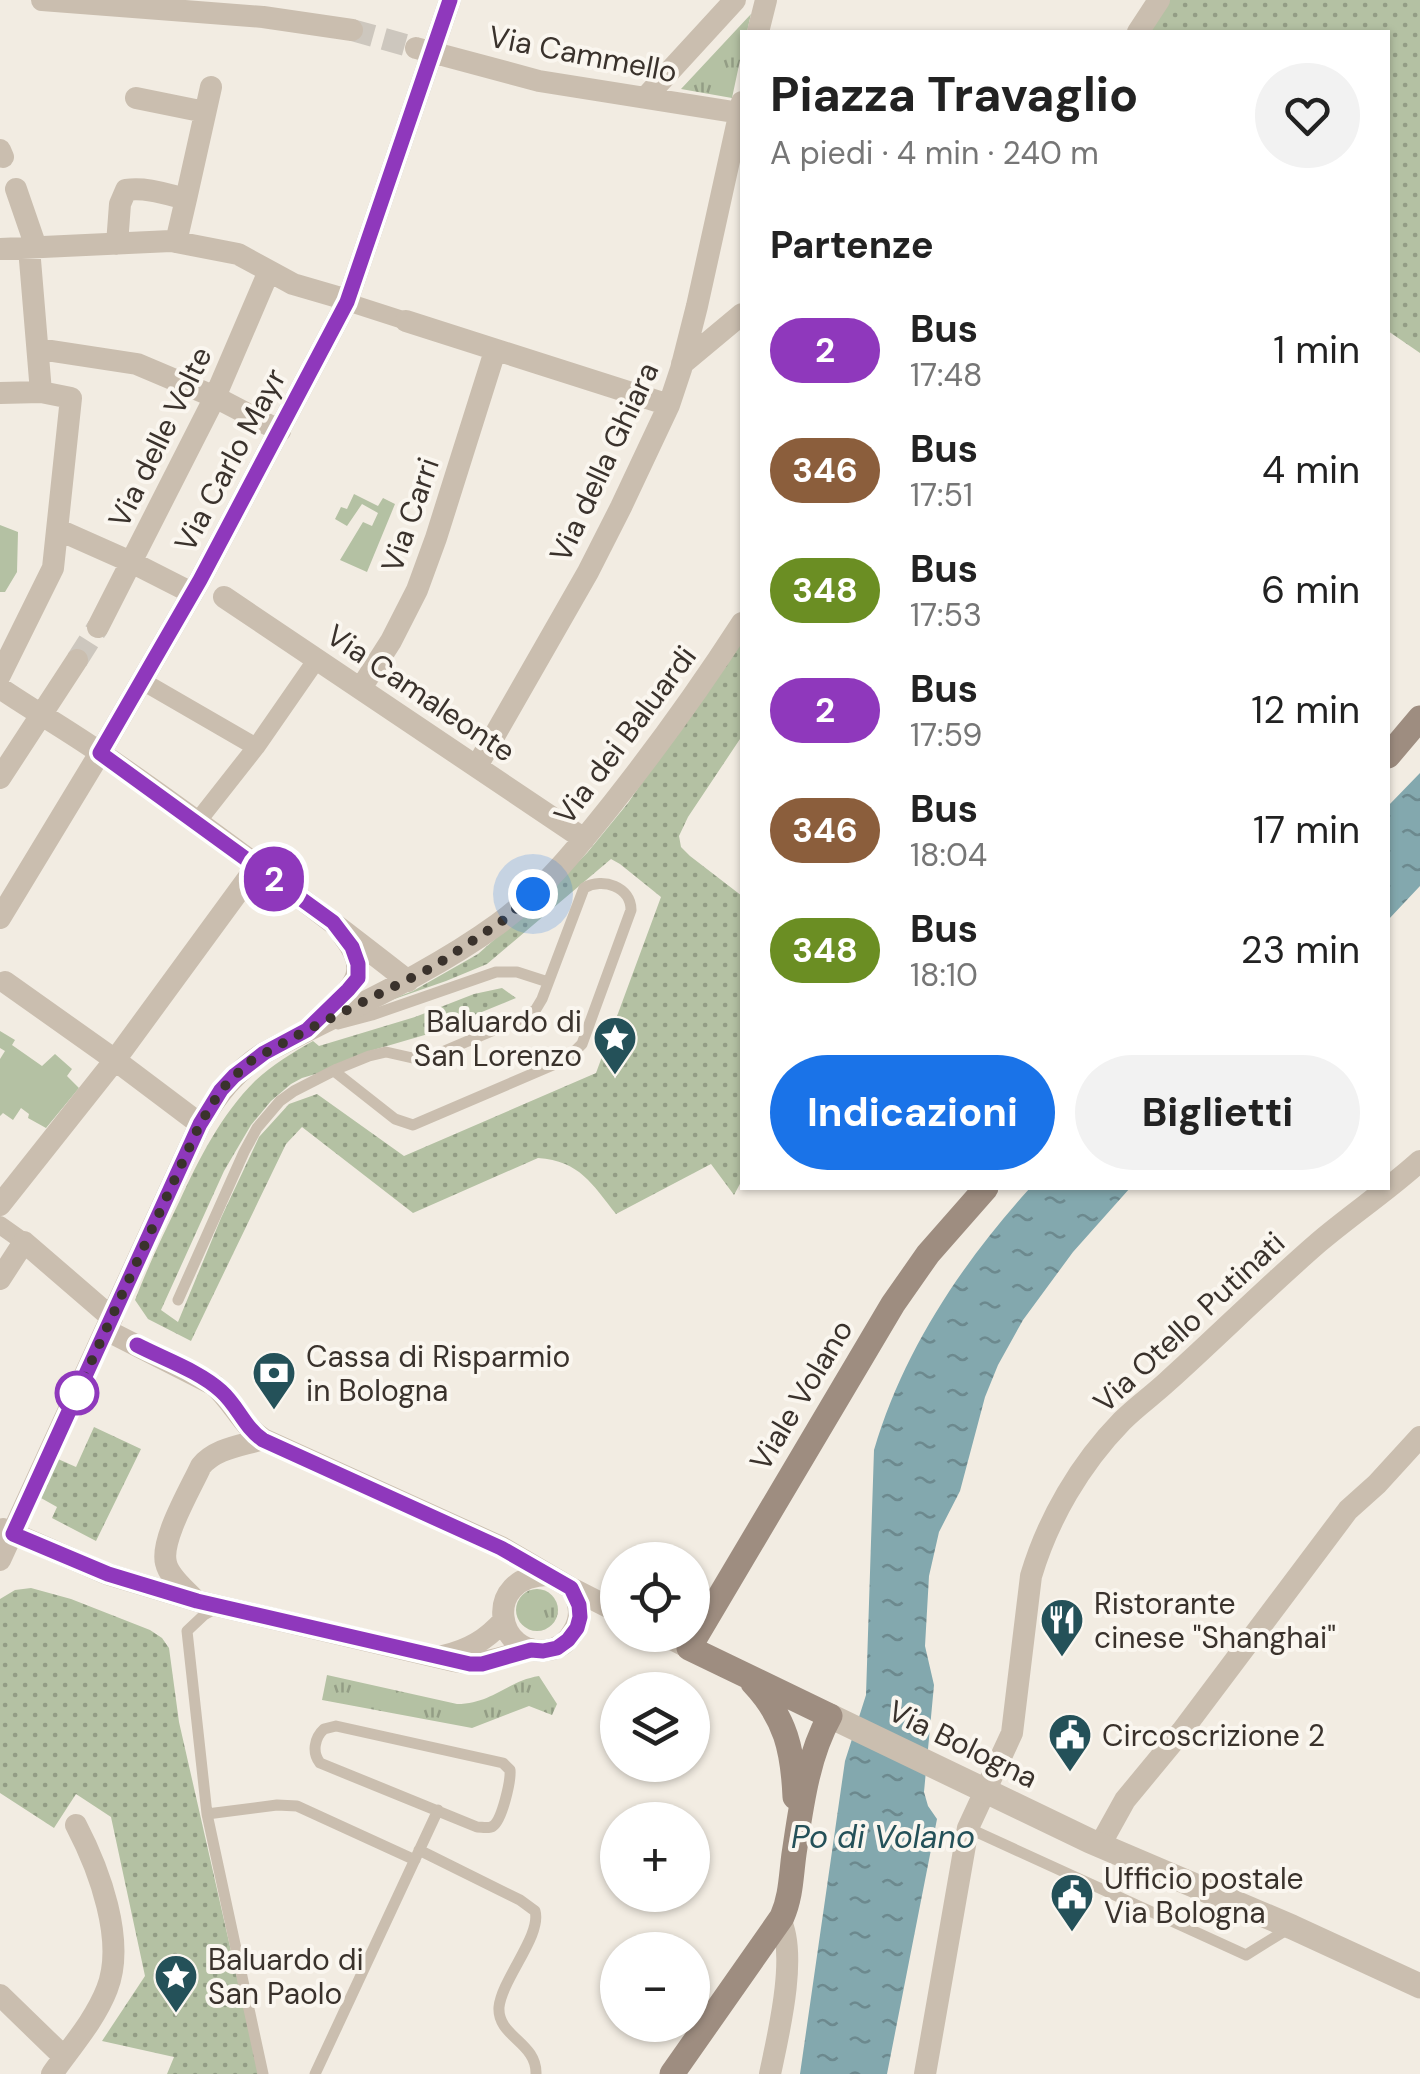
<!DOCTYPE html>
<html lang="it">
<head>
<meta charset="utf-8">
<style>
  body { margin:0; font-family:"DM Sans",sans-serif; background:#f2f2f2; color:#222; height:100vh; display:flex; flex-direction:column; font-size:38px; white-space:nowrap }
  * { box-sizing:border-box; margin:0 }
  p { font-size:32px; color:#767676 }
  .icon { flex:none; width:55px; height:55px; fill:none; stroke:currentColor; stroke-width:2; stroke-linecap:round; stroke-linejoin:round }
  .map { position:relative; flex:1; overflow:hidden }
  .sheet { position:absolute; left:740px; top:30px; width:650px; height:1160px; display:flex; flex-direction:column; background:#fff; border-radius:0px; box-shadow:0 2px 8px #0004 }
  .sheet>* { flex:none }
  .badge { padding:0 20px; border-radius:32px; font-size:35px; line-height:65px }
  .tools { position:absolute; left:600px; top:1542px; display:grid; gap:20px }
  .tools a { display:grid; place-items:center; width:110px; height:110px; border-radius:50%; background:#fff; box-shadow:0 2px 8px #0004; font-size:50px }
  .you { position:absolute; width:50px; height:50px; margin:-25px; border:8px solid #fff; border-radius:50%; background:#1a73e8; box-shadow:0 0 0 15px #1a73e833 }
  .map>.badge { position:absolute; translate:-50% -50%; box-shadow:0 0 0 5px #fff }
  h2 { padding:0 30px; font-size:38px; line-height:90px }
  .round { display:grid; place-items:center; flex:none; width:105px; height:105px; border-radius:52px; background:#f2f2f2 }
  .headline { display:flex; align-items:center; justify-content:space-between; height:170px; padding:0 30px }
  h1 { font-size:48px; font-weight:700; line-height:75px }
  .primary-button { display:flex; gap:20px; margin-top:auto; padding:20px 30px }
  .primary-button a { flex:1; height:115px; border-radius:60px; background:#1a73e8; color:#fff; font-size:40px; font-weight:700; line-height:115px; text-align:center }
  .primary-button a+a { background:#f2f2f2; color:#222 }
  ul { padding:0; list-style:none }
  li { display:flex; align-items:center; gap:30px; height:120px; padding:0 30px }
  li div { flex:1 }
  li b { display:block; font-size:38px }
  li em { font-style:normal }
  li .badge { min-width:110px; font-weight:700; text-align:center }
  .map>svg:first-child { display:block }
</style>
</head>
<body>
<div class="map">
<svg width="1420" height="2074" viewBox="0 0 1420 2074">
  <defs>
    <pattern id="grass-tufts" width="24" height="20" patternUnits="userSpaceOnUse" patternTransform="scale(2.5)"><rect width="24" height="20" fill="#b4c1a3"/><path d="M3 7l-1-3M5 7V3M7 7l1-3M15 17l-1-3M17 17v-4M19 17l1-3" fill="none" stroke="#939d85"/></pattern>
    <pattern id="park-dots" width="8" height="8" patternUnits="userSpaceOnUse" patternTransform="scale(2.5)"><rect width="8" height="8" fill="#b4c1a3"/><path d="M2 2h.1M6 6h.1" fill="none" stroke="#939d85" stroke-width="1.8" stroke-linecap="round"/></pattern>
    <pattern id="water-ripples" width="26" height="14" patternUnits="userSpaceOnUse" patternTransform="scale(2.5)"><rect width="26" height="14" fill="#83a8ae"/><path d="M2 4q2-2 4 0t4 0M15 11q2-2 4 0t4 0" fill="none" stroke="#6c898e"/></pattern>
  </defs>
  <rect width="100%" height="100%" fill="#f2ece2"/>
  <path fill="url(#grass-tufts)" d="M751,14L747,32H742V51L732,98L681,89Z
    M516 1610a21 21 0 1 1 42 0a21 21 0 1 1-42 0Z
    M327,1675L457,1704C494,1703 507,1681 539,1676L557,1704L552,1715L529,1706L472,1728L322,1700Z"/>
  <path fill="url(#park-dots)" d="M1165,0H1420V353L1388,331V32H1143Z
    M742,634V736L688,817L679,836L681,847L690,856L742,896V1180L734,1195L711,1164L616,1214C592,1184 580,1161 538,1158L413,1213L302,1127L286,1144L191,1341L148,1319L135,1300C148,1266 164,1233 180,1200C200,1157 221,1115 255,1081C272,1065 292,1053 313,1041L319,1046L415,1017L474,994L502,988L516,998L428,1034L370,1051L329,1070L302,1078L291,1084L271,1101L251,1125L224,1171L161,1310L178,1322L221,1218L259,1137L289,1104L317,1094L404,1156L596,1073L661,897L620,864L611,859L487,964L446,981L360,1011L413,991L478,954L546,894L587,853L628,803Z
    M94,1427L141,1449L96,1541L52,1518L57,1507L41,1498L58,1459L76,1467Z
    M31,1588L71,1599L150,1630L162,1638L169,1648L179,1722L259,2074H167L174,2057L102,2041L145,1976L111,1817L76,1794L54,1828L0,1793V1599L15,1590Z"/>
  <path fill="#b4c1a3" d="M354,494L378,506L383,498L395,504L367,572L340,560L363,522L372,526L378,513L362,504L347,526L335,519L341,507L347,509Z
    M0,525L18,532L17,572L5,592H0Z
    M0,1031L15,1040L12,1045L42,1066L55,1054L72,1069L67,1076L79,1088L46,1128L28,1118L29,1114L21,1108L13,1120L3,1113L0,1116V1059L5,1051L0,1048Z"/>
  <path fill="url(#water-ripples)" d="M1420,773V886L1388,920V806Z
    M1030,1188H1130L1073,1252L1023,1320L998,1365L985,1397L960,1491L939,1532L929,1576L925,1646L934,1685L924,1792L928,1806L937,1819L887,2074H800L845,1761L866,1695L874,1450C903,1351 962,1263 1030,1188Z"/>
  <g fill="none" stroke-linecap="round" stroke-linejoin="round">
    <path stroke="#cdc7be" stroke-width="22" stroke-dasharray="22 11" stroke-linecap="butt" d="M352,30L416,48
      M77,660L98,627"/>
    <path stroke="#cabeaf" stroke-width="11" d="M338,1024L372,1015L496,972H517L548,982
      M178,1300L244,1152L257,1128L280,1101L294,1091L337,1069L369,1056L386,1052L417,1059L428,1058L525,1017L536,1009L542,999L584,888C603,877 631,887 631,910L582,1044L567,1059L413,1125L395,1119L334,1071
      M215,1609L204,1615L187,1631L207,1814L263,2074
      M336,1726L503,1763L510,1770C511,1781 502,1820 493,1826C489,1829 482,1827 477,1827L320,1763C312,1753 314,1738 324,1729Z
      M207,1814L277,1805L297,1806L415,1860
      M968,1828L1246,1955L1288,1929
      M419,1850L520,1900L535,1911C542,1935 502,1979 499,2007C497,2037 537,2042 536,2074
      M315,2074L438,1810"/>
    <path stroke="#cabeaf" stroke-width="18" d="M347,302L406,321
      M142,681L256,747
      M197,822L256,747L317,659
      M0,1225L24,1242"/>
    <path stroke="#cabeaf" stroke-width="22" d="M42,0L263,17L352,30
      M758,32L766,0
      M1138,32L1159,0
      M416,48L539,81L740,113
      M646,97L735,0
      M136,98L205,112
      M0,150L3,157
      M16,189L36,247
      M186,199L211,87
      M117,244L120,204L126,190C146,187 166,194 186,199L176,242
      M0,249L171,241L238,254L293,284L341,298L347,302
      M406,321L669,405
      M39,349L137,364L215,397L280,431
      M682,364L742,314
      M0,393L41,392
      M59,530L131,562L192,593
      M224,597L584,839
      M98,627L215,397L269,271
      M0,675L53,568L71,398L41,392L29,248
      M0,688C34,711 69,731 102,754C207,826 308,903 408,981
      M361,688L391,641L417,590L436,538L495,351
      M477,766L588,572L621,507L669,405L681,369L697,306L742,102
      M0,778L77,660
      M0,918L100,753L200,580L347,302L450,0
      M5,982L115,1060L200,1124
      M325,1014C352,987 372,973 344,937
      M0,1205L115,1060L257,866
      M0,1279L24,1242L112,1318
      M106,1330L214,1385C233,1402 242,1425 263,1439L501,1547L571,1588L618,1612
      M3,1529L107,1574L197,1601L454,1661C482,1667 504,1656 531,1649
      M0,1560L200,1124C217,1095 236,1071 264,1053C343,1011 425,977 498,924C543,891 578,847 613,803C659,745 702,685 742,623
      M548,1575C481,1576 496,1659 548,1650C559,1648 568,1642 573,1632C582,1618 580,1602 571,1588
      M195,1600C185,1589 169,1577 166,1563C160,1540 191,1488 201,1466C216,1448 241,1446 263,1439
      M664,1635L689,1648
      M443,1656C469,1650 486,1640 504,1620
      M1100,1845L1125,1800L1182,1731L1348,1510L1377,1484L1420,1437
      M0,1995L64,2057
      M52,2074C71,2047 95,2020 107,1989C126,1941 99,1869 76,1825
      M770,2074C778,2036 798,1954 780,1920
      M925,2074L968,1828L1012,1733L1031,1576C1048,1519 1080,1464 1122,1421C1137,1406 1153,1395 1168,1381C1219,1335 1267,1287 1319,1242C1352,1214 1388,1190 1420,1161"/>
    <path stroke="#cabeaf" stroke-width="25" d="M830,1716L1090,1841L1292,1927L1420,1986"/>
    <path stroke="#9e8d80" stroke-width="25" d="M1388,756L1420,718
      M753,1683C786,1718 793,1751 795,1797
      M672,2074L782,1917C791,1897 791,1876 794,1854C801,1808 807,1757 830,1716L689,1648L893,1304L928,1254L986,1188"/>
  </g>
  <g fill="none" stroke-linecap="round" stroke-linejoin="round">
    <defs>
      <path id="line" d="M137,1345C164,1359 199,1371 221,1391C238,1406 244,1427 263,1440L501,1548L571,1588L579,1605L580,1617L577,1628L568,1640L557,1648L543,1651L531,1650L482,1664H470L197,1601L108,1574L13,1534L200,1124L221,1090L234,1076L264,1053L307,1030L348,990L358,978V964L352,947L333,922L100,753L200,580L347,302L450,0"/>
    </defs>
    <use href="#line" stroke="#fff" stroke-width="22"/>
    <use href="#line" stroke="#8f38bc" stroke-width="15"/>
    <path stroke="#3a322c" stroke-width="10" stroke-dasharray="0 18" d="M77,1393L200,1124L221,1090L249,1062L307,1030L433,967L501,922L533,894"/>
  </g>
  <defs>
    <symbol id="sight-pin" viewBox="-11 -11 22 30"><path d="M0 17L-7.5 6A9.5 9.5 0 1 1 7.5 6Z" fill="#245159" stroke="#faf6ef"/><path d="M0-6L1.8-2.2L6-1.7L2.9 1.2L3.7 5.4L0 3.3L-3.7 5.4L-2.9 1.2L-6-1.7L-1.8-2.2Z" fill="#fff"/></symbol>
    <symbol id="bank-pin" viewBox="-11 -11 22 30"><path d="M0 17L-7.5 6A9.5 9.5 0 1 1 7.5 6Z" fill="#245159" stroke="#faf6ef"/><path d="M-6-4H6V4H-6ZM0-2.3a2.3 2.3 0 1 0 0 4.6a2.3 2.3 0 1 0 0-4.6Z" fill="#fff"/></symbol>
    <symbol id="restaurant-pin" viewBox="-11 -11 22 30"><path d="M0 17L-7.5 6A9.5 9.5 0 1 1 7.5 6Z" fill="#245159" stroke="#faf6ef"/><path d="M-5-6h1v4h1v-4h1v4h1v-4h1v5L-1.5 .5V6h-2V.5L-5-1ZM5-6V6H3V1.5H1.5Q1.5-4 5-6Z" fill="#fff"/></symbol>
    <symbol id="civic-pin" viewBox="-11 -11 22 30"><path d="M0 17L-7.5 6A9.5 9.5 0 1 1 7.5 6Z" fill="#245159" stroke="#faf6ef"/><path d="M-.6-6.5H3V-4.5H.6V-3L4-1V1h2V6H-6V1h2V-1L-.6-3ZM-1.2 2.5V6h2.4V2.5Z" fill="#fff"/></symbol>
  </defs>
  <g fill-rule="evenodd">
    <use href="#sight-pin" x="590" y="1013" width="50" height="68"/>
    <use href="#bank-pin" x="249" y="1348" width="50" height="68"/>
    <use href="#restaurant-pin" x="1037" y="1595" width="50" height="68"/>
    <use href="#civic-pin" x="1045" y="1710" width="50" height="68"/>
    <use href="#civic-pin" x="1047" y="1870" width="50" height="68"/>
    <use href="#sight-pin" x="151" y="1951" width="50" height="68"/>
  </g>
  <circle fill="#fff" stroke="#8f38bc" stroke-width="5" cx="77" cy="1393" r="20"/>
  <g text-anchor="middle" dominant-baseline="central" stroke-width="8" stroke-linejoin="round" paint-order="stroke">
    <g font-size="30" fill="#3a322c" stroke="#faf6ef">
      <text transform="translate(583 54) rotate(11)">Via Cammello</text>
      <text transform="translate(160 437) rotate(-64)">Via delle Volte</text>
      <text transform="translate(230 460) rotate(-62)">Via Carlo Mayr</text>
      <text transform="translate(604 462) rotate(-65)">Via della Ghiara</text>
      <text transform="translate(410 515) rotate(-71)">Via Carri</text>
      <text transform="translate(421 693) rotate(34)">Via Camaleonte</text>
      <text transform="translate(625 735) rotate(-53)">Via dei Baluardi</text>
      <text transform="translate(1189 1322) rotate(-43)">Via Otello Putinati</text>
      <text transform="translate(801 1395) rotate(-59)">Viale Volano</text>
      <text transform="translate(963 1744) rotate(26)">Via Bologna</text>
    </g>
    <g font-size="30" fill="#3a322c" stroke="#faf6ef" text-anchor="start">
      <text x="582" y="1021" text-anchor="end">Baluardo di<tspan x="582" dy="34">San Lorenzo</tspan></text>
      <text x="306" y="1356">Cassa di Risparmio<tspan x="306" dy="34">in Bologna</tspan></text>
      <text x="1094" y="1603">Ristorante<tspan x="1094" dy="34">cinese "Shanghai"</tspan></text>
      <text x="1102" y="1735">Circoscrizione 2</text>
      <text x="1104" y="1878">Ufficio postale<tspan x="1104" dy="34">Via Bologna</tspan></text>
      <text x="208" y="1959">Baluardo di<tspan x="208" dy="34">San Paolo</tspan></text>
    </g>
    <g font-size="32" font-style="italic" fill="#245159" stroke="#faf6ef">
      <text x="883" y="1837">Po di Volano</text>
    </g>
  </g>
</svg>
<div class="tools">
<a><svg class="icon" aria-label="locate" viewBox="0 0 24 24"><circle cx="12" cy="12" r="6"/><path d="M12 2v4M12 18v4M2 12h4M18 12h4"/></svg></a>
<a><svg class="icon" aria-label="layers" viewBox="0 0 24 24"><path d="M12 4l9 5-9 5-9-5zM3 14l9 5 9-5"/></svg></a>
<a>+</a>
<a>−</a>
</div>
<div class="you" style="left:533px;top:894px"></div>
<b class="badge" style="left:274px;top:879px;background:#8f38bc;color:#fff">2</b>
<section class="sheet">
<div class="headline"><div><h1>Piazza Travaglio</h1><p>A piedi · 4 min · 240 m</p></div><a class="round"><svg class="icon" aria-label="heart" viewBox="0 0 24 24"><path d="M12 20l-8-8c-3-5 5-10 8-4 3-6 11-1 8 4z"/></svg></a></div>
<h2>Partenze</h2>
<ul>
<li><span class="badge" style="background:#8f38bc;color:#fff">2</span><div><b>Bus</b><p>17:48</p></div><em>1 min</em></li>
<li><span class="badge" style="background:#8b5e3c;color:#fff">346</span><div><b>Bus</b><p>17:51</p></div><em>4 min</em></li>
<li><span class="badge" style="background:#6b8e23;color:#fff">348</span><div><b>Bus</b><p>17:53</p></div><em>6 min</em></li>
<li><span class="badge" style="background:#8f38bc;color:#fff">2</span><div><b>Bus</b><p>17:59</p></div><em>12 min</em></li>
<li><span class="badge" style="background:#8b5e3c;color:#fff">346</span><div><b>Bus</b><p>18:04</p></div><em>17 min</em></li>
<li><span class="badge" style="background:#6b8e23;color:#fff">348</span><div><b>Bus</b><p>18:10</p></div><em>23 min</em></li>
</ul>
<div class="primary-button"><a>Indicazioni</a><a>Biglietti</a></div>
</section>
</div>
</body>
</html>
